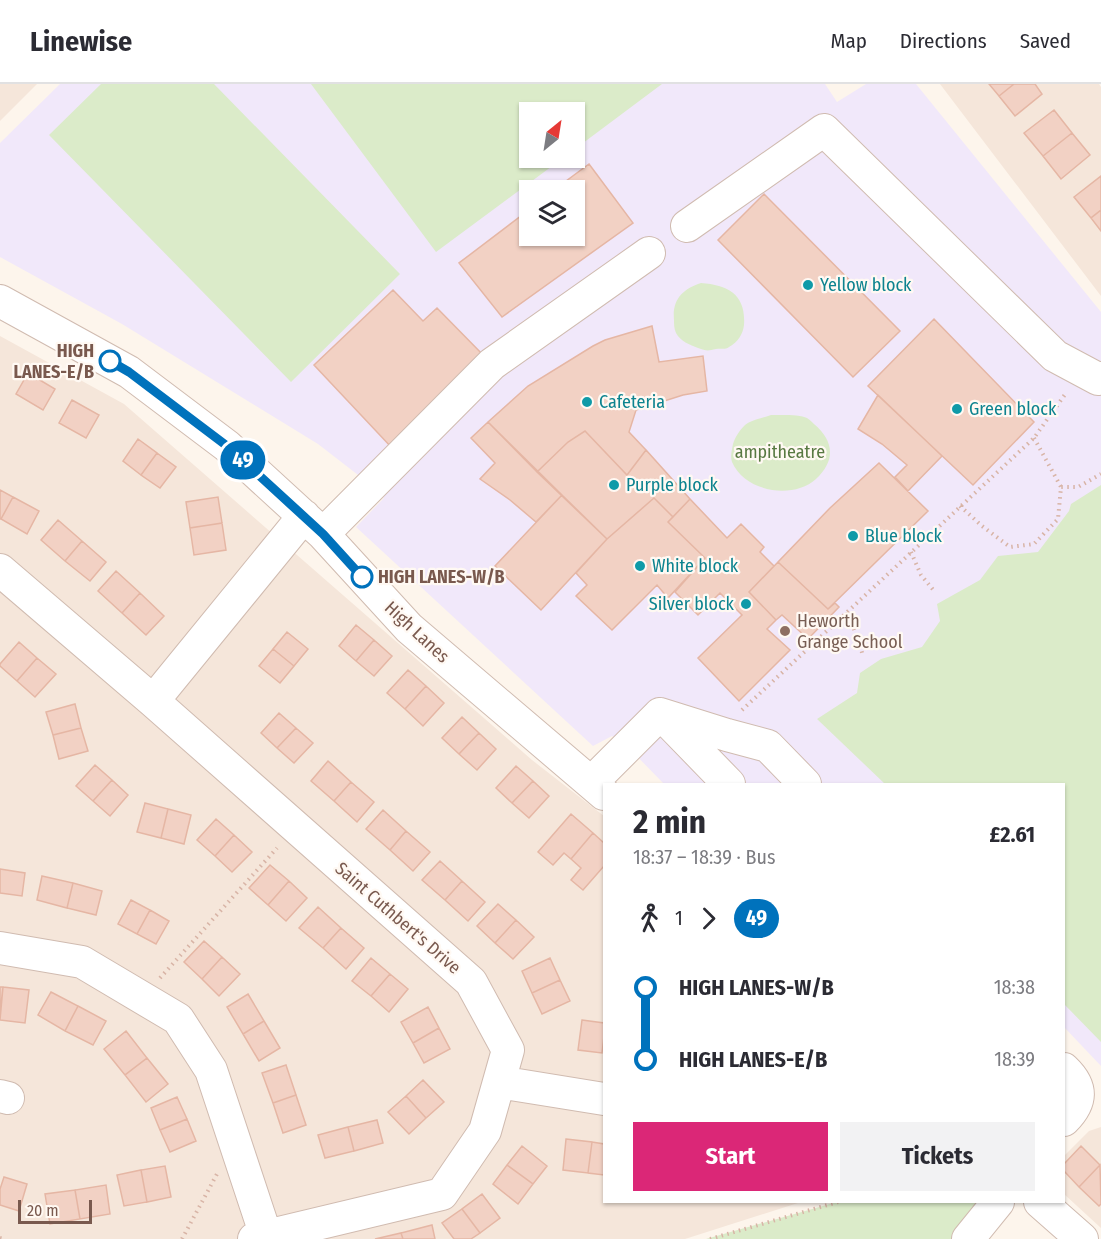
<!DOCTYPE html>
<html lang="en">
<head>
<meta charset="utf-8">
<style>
  body { margin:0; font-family:"Fira Sans Condensed",sans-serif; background:#f2f2f3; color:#2b2b33; height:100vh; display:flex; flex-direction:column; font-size:22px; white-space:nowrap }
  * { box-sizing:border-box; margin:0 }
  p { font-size:20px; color:#7c7c81 }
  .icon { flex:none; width:33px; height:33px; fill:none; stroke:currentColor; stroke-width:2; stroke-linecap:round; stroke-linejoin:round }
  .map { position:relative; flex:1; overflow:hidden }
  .drawer { position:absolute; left:603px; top:699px; width:462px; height:420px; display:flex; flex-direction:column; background:#fff; border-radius:0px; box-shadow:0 2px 4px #0004 }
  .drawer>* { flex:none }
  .badge { padding:0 12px; border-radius:20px; font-size:21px; line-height:39px }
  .needle { width:39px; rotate:30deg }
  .buttons { position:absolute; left:519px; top:18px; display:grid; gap:12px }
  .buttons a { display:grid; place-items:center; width:66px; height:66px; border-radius:0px; background:#fff; box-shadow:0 2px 4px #0004; font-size:30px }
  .scale { position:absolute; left:18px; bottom:15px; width:74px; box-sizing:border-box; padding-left:6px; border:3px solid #79594e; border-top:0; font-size:16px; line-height:21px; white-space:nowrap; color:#79594e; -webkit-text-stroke:4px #fff9f3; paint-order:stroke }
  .map>.badge { position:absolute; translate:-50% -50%; box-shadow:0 0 0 3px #fff }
  .legs { display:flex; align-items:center; gap:9px; height:66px; padding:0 30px; font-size:20px }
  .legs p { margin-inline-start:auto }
  .head { display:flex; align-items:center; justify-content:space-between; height:102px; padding:0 30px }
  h1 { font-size:33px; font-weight:700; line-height:45px }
  .cta { display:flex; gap:12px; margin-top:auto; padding:12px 30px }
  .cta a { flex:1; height:69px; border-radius:0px; background:#db2777; color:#fff; font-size:24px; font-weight:700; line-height:69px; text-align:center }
  .cta a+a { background:#f2f2f3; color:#2b2b33 }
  ul { padding:0 30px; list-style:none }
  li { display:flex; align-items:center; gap:21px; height:72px; font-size:22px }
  li i { display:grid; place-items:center; width:9px; height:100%; margin:0 8px; background:currentColor }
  li i::after { content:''; width:15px; height:15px; margin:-8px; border:4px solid; border-radius:50%; background:#fff }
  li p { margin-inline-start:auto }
  li:first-child i { background:linear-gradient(#0000 50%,currentColor 0) }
  li:last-child i { background:linear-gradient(currentColor 50%,#0000 0) }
  header { display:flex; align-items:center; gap:36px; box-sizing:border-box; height:84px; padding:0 30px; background:#fff; border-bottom:2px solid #e1e1e2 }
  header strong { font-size:28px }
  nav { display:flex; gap:33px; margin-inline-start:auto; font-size:21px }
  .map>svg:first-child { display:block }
</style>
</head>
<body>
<header>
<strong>Linewise</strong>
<nav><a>Map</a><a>Directions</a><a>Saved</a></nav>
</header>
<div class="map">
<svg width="1101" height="1155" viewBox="0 0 1101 1155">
  <rect width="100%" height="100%" fill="#fdf5ec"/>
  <path fill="#f5e6da" d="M0,0H37L0,37Z
    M940,0H1099L1101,3V212Z
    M0,252L124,320L532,676L604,732V1118H801L685,1155H0Z
    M1101,1043V1144L1064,1110V1072L1089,1047Z"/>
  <path fill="#f1e8fa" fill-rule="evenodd" d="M60,0H825L837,18L866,0H916L1101,228V982L1064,943V700H664L627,662L612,652L593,662L356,443L384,414L371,401L318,360L122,240L0,173V59ZM530,28H574V74H530ZM530,106H574V152H530Z"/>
  <path fill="#dbebc9" d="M101,0H214L400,190L291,298L49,51Z
    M311,0H662L575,65L574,28H530V74H563L436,168Z
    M701,199C729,201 746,211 744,241C743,250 738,258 729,263C725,266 721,264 716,265C708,267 706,267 698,264C690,261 680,257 676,249C674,245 674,240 674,236C672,215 683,205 701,199Z
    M771,331C779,331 800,330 807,334C810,336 812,338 814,340C834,357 836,376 816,395C793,416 745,408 732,378C730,372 732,366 733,360C735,353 740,346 745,341C751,336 763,334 771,331Z
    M1101,401V958L1064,920V700H885L817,635L857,609L860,589L881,575L922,563L940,537L937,520L980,496L998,472L1038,468L1069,427L1071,420Z
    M837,1118H986L955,1155H706Z"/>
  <path fill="#f2d1c4" stroke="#e5b6a4" stroke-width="1.5" d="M989,0H1014L999,12Z
    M1014,0H1035L1042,10L1015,32L999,12Z
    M1054,26L1072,49L1043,72L1024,49Z
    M1072,49L1090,71L1061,95L1043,72Z
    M589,80L633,139L502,233L459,179L530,125V152H574V106H554Z
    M1101,92V126L1091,134L1074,113Z
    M764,110L900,247L853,293L718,156Z
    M1101,126V147L1091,134Z
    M393,206L423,237L437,224L487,275L392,364L314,281Z
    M934,235L1034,338L973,401L868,302Z
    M652,242L659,278L703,272L707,307L683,311L636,326L629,348L646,366L627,391L585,347L568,358L537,388L488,338L528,302L593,262L605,256Z
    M28,289L55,305L43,326L16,310Z
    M878,311L942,372L908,407L895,393L907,381L882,360L858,345Z
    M72,316L99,331L86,354L59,339Z
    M488,338L562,411L536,438L510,416L480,395L495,379L471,354Z
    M585,347L627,391L646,366L690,415L673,433L654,414L607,455L537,388L568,358Z
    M138,355L157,369L141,391L123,377Z
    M157,369L176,383L160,404L141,391Z
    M879,379L928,427L828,525L778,478L830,424Z
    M0,406L13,413L1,435H0Z
    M562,411L607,455L541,526L495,482Z
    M13,413L39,427L27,450L1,435Z
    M218,413L222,439L190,444L186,418Z
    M654,414L673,433L668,438L705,474L668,514L657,501L612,546L576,512L587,501L576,489L607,455Z
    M690,415L727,454L741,440L764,463L760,468L774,482L749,508L776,536L767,545L790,566L739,617L698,574L742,531L720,509L698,531L675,508L705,474L668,438Z
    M58,436L82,457L65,477L41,456Z
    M222,439L226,466L194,471L190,444Z
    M82,457L106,478L90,497L65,477Z
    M778,478L828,525L835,519L839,523L808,555L782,531L776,536L749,508Z
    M116,487L140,509L122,529L98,507Z
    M140,509L164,532L146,551L122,529Z
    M356,541L374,556L356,577L339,562Z
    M287,548L308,565L294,582L273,565Z
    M374,556L392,572L374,592L356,577Z
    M19,558L37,574L17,597L0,582V580Z
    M273,565L294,582L280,599L259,582Z
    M37,574L56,590L35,613L17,597Z
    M408,586L426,602L405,625L387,609Z
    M426,602L444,619L423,642L405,625Z
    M75,620L81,644L53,651L46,628Z
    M279,629L296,644L277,664L261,649Z
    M462,633L479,649L459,670L442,654Z
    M81,644L88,667L59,675L53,651Z
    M296,644L313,659L294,679L277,664Z
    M479,649L496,665L477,686L459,670Z
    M328,677L351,698L334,717L311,697Z
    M95,681L112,696L93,717L76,702Z
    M516,682L533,697L512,719L496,704Z
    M112,696L128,711L110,732L93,717Z
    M533,697L549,712L529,734L512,719Z
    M351,698L374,718L357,738L334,717Z
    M145,719L168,725L161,754L137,748Z
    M168,725L191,731L184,760L161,754Z
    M383,726L406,747L390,766L366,745Z
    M571,730L593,749L571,775L564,769L553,781L538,768Z
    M216,735L234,751L215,772L197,756Z
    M406,747L430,768L413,787L390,766Z
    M593,749L604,759V782L583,806L571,796L581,784L571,775Z
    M234,751L252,768L232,788L215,772Z
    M440,777L462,797L445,816L422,796Z
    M270,781L289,797L268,821L249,804Z
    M0,785L25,789L22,812L0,809Z
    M42,792L73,799L67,824L37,816Z
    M289,797L307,814L286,837L268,821Z
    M462,797L485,818L468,837L445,816Z
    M73,799L102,807L96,831L67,824Z
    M131,816L150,826L137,850L118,840Z
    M498,820L516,836L495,859L477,842Z
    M318,823L341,844L323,864L299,844Z
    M150,826L169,837L156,860L137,850Z
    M516,836L534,853L513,875L495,859Z
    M341,844L364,864L346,885L323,864Z
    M204,857L222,873L202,895L184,878Z
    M222,873L240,890L219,912L202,895Z
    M371,874L390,890L371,912L352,897Z
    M550,874L560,896L532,909L522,887Z
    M390,890L408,905L389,928L371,912Z
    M560,896L570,917L542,930L532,909Z
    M0,903H3L0,929Z
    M3,903L29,906L25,939L0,936Z
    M51,908L78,922L65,947L38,931Z
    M248,910L264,937L243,950L227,923Z
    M78,922L106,937L93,961L65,947Z
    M428,923L439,944L413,959L401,938Z
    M582,936L604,939V952L602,969L578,966Z
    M264,937L280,964L259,977L243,950Z
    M439,944L450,965L424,979L413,959Z
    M126,947L147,974L125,991L104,965Z
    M147,974L168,1000L146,1018L125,991Z
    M286,981L296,1011L273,1019L262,989Z
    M423,996L444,1018L426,1034L406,1012Z
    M296,1011L306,1041L283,1049L273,1019Z
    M406,1012L426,1034L409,1050L388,1028Z
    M177,1013L187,1035L160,1046L151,1024Z
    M187,1035L196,1057L170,1068L160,1046Z
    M377,1036L383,1059L354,1067L348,1043Z
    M348,1043L354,1067L325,1074L318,1051Z
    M566,1055L592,1058L588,1089L563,1086Z
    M592,1058L604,1060V1091L588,1089Z
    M522,1062L547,1082L533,1100L507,1081Z
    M1081,1062L1100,1081L1079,1103L1064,1087V1080Z
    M507,1081L533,1100L518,1120L493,1100Z
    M1100,1081L1101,1120L1099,1122L1079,1103Z
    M165,1082L171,1113L147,1118L141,1086Z
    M141,1086L147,1118L124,1122L117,1091Z
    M4,1093L27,1100L19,1127L0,1121V1105Z
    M106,1101L110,1130L80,1135L75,1106Z
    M75,1106L80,1135L50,1140L45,1110Z
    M482,1110L500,1134L480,1149L462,1125Z
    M462,1125L480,1149L471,1155H454L442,1139Z
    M432,1141L435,1155H403L401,1149Z
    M401,1149L403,1155H375Z"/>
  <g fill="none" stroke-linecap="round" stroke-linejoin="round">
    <defs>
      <path id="minor" d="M687,142L824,46L1055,272L1098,295L1101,294
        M0,217L129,288L227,362L323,450L409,544L604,710
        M323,450L492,280L649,169
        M0,486L153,617L471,898L508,966L485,1047L442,1110L254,1155
        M153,617L304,432
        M660,630L727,651L768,662L805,700
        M663,632L729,700
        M591,699L660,630
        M0,864L82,878L178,935L211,986L266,1152
        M1064,985C1083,1003 1082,1018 1064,1036
        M499,998L604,1015
        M0,1012L8,1014
        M1040,1118L1082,1155
        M968,1155L998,1118"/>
    </defs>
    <use href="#minor" stroke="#d0bbb0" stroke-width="34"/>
    <path stroke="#d8b4a6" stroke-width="4" stroke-dasharray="1.5 4.5" stroke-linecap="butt" d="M1034,354L1061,403
      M960,422L982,442L1010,463L1034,460L1058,435L1061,403H1078L1101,390
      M911,468L921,491L935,508
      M847,528L858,555L863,572
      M742,626L1034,354L1066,309
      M160,894L277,764
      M0,1154L4,1155
      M182,1155L217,1090
      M710,1155L838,1118"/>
    <use href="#minor" stroke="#fff" stroke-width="32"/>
  </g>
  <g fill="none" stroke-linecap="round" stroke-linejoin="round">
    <defs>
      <path id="line-1" d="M110,277L129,288L227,362L323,450L362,493"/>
    </defs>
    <use href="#line-1" stroke="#fff" stroke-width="14"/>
    <use href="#line-1" stroke="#0072bc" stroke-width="9"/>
  </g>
  <g fill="#0f9aa8" stroke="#fff9f3" stroke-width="2">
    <circle cx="808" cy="201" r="6"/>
    <circle cx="587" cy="318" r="6"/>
    <circle cx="957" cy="325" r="6"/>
    <circle cx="614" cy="401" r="6"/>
    <circle cx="853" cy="452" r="6"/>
    <circle cx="640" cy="482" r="6"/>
    <circle cx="746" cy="520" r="6"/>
  </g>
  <g fill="#fff" stroke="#0072bc" stroke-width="3">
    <circle cx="110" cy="277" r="10"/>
    <circle cx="362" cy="493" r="10"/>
  </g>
  <circle fill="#8d6e63" stroke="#fff9f3" stroke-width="2" cx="785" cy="547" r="6"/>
  <g text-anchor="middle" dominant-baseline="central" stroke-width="4.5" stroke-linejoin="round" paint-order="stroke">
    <g font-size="18" fill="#0d838f" stroke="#fff9f3" text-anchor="start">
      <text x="820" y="201">Yellow block</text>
      <text x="599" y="318">Cafeteria</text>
      <text x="969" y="325">Green block</text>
      <text x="626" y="401">Purple block</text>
      <text x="865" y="452">Blue block</text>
      <text x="652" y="482">White block</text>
      <text x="734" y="520" text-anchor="end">Silver block</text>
    </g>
    <g font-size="18" font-weight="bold" fill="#79594e" stroke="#fff9f3" text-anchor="end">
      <text x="94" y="267">HIGH<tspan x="94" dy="21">LANES-E/B</tspan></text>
      <text x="378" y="493" text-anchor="start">HIGH LANES-W/B</text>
    </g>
    <g font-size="18" fill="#587942" stroke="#fff9f3">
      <text x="780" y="368">ampitheatre</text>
    </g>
    <g font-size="18" fill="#785e54" stroke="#fff9f3" text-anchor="start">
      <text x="797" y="537">Heworth<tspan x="797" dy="21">Grange School</tspan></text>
    </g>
    <g font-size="18" fill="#79594e" stroke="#fff9f3">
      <text transform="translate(417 548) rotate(43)">High Lanes</text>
      <text transform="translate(398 834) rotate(41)">Saint Cuthbert's Drive</text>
    </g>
  </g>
</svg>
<div class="buttons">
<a><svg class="needle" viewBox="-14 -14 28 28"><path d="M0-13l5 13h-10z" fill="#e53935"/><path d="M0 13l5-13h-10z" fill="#7c7c81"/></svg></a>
<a><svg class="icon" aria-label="layers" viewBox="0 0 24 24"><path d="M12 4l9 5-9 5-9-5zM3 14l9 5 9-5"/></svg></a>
</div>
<div class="scale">20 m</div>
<b class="badge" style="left:243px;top:376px;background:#0072bc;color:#fff">49</b>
<section class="drawer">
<div class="head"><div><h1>2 min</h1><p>18:37 – 18:39 · Bus</p></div><b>£2.61</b></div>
<div class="legs"><svg class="icon" aria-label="walk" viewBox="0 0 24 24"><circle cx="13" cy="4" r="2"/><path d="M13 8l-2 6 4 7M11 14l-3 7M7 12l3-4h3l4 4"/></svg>1<svg class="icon" aria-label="forward" viewBox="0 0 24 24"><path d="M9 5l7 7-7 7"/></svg><b class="badge" style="background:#0072bc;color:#fff">49</b></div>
<ul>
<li><i style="color:#0072bc"></i><b>HIGH LANES-W/B</b><p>18:38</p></li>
<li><i style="color:#0072bc"></i><b>HIGH LANES-E/B</b><p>18:39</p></li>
</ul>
<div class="cta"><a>Start</a><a>Tickets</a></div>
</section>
</div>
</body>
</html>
